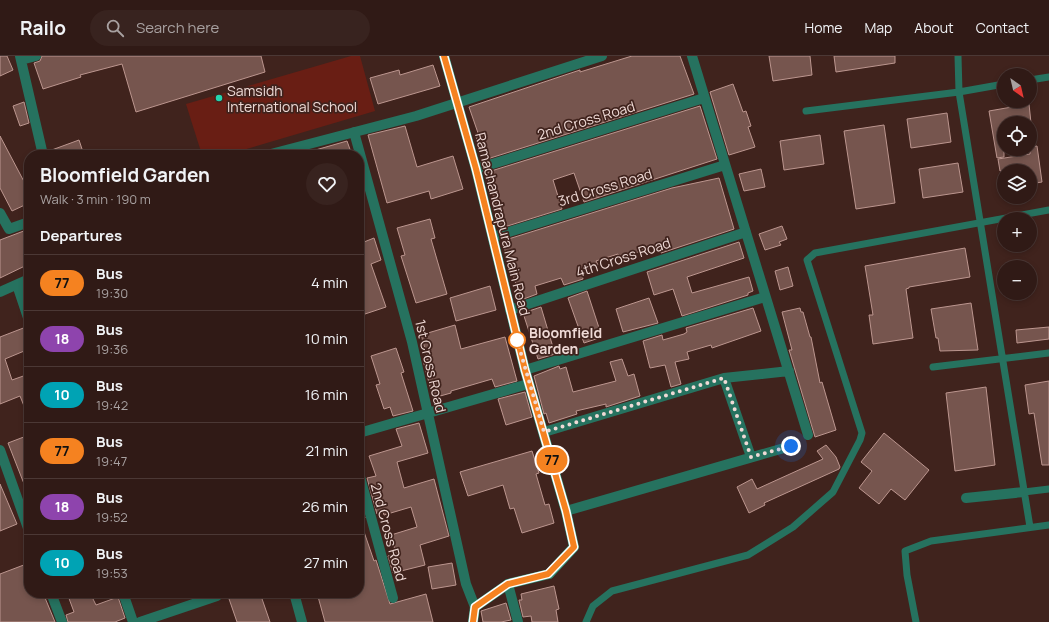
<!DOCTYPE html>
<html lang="en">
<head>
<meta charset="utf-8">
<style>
  body { margin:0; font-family:Manrope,sans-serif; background:#38231f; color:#f1f3f6; height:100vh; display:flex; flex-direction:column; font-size:15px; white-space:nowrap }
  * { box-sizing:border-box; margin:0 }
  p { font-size:13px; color:#a8a1a1 }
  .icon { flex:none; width:22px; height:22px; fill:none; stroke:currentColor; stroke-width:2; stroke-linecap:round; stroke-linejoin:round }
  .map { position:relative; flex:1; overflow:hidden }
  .panel { position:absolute; left:24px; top:94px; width:340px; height:448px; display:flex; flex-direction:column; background:#301a16; border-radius:16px; box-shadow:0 2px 6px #0003,0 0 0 1px #4b3835 }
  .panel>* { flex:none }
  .badge { padding:0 8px; border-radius:13px; font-size:14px; line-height:26px }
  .needle { width:26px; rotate:146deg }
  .tools { position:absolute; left:997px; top:12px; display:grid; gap:8px }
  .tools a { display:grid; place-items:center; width:40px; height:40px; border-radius:50%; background:#301a16; box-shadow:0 2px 6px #0003,0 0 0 1px #4b3835; font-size:20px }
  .you { position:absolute; width:20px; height:20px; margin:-10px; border:3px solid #fff; border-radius:50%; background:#1a73e8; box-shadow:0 0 0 6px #1a73e833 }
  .map>.badge { position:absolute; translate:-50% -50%; box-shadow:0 0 0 2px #fff }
  h2 { padding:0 16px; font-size:15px; line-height:36px }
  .round { display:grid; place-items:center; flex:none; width:42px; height:42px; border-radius:21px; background:#38231f }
  .summary { display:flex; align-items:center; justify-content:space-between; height:68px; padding:0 16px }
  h1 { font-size:19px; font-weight:700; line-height:30px }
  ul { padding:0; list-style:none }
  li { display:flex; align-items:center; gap:12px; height:56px; padding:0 16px; border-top:1px solid #4b3835 }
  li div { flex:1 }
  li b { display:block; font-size:15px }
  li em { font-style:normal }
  li .badge { min-width:44px; font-weight:700; text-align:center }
  header { display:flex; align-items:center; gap:24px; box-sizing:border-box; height:56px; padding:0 20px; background:#301a16; border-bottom:1px solid #4b3835 }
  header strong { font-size:19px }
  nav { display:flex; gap:22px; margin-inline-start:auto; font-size:14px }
  .search { width:280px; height:36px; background:#38231f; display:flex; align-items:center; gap:10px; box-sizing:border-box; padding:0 14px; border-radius:22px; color:#a8a1a1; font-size:15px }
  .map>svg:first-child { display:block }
</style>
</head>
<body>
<header>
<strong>Railo</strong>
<div class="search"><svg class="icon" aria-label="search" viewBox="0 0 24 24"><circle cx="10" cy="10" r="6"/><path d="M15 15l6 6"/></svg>Search here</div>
<nav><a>Home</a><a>Map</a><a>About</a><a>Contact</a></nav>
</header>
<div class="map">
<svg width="1049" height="566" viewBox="0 0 1049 566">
  <rect width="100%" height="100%" fill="#40231d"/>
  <path fill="#691e14" d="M351,0H360L375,55L226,99H202L186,48Z"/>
  <path fill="#76554e" stroke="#bc968f" d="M0,0H7L13,14L0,20Z
    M42,0H261L265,16L136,56L122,8L80,19L81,21L43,33L34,7L40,5Z
    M632,0H680L694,38L484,104L475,78L478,77L469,51L580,14V16Z
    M769,0H810L812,19L773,25Z
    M834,0H895V7L836,16Z
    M433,9L440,30L378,48L370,22L399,14L400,19Z
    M733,28L743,56L746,55L751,70L748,71L755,91L729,99L710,36Z
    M24,46L29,67L20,70L13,50Z
    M1029,48L1031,67H1004V101L997,102L989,55Z
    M700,50L717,103L584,146L574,117L553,124L562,153L501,172L493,147L495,146L487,119L488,118V116Z
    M947,57L951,86L911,92L907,63Z
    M884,69L895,147L856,153L844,75Z
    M405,70L417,111L453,100L463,133L431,143L429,135L387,147L368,79Z
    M820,79L824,108L784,114L780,85Z
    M0,80L29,135V147L12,155L0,132Z
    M79,84L84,99H49V95Z
    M347,85L352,99H306L305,97Z
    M1037,90L1042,126L1030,128V115H1000L998,103L1030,98V91Z
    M958,107L963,136L923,142L919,113Z
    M761,113L765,131L744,135L739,118Z
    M719,122L734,173L661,197L658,188L620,203L618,198L596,205L598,209L581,215L583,223L564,229L561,222L535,230L537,238L521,244L502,185L672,132Z
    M430,163L435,182L431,183L447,238L416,247L401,200L405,199L397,172Z
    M782,170L787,183L779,186L781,189L765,194L759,178Z
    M29,173V208L0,222V184Z
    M359,179H362L364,186L374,182L381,204L371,208L386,251L359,260Z
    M739,186L744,202L687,221L692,237L749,221L753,235L748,237V239L682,260L673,233L654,239L647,216Z
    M965,192L970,221L909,231V232L906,233L913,282L873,288L869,259H873L865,210Z
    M788,211L793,230L780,234L775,215Z
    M490,230L496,254L456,265L450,242Z
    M587,235L602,281L584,287L568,242Z
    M649,242L658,267L623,276L616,253Z
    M971,247L978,294L940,295L938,282H936L931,253Z
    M541,251L555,298L538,303L523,257Z
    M753,252L761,275L712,292L711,289L687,296L689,303L675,306L681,328L671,331L665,309L650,312L643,285L662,279L663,284L684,278L687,276L686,272Z
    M800,252L801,256H803L810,281H811L820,327L822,326L836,374L815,381L790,297L789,294H792L782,256Z
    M455,269L461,293L505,281L517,325L495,331L492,323L451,335V337L433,342L423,304L428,303L421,279Z
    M26,271H29V293L5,303L12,324L29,318V360H28L20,340L0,348V281Z
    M1049,271V283L1017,287L1016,274Z
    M396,292L404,316L401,317L413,355L393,360L390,351L384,353L376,329L380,328L371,300Z
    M622,303L628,320L634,318L640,340L606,351V348L576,355L577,358L549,367L546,357L544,358L534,320L559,310L560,313L566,311L573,336L616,325L610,306Z
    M1049,325V409H1042L1034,357L1029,358L1025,329Z
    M986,331L995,409L955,415L946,337Z
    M525,336L532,361L506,369L498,343Z
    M419,367L428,397L397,406L404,432L434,423L449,480L420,489L425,509L393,517L388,500L396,498L391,479L417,471L411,451L384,459L383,456L377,458L367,422L376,420L369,400L402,390L396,373Z
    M884,377L929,414L905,444L891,433L879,448L859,432L872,415L861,406Z
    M29,379V438H28L8,387Z
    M826,389L836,401L840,411L839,413L764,447L765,449L749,457L737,431L752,423L757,433L823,403L817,395Z
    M532,395L539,417L536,418L545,449L549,448L554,467L522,477L514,452L510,453L503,429L468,440L460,416Z
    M0,428L17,468L0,475Z
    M359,442L365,462L359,464Z
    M359,467H361L374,505L376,504L390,548L426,538L433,566H325L317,537H359Z
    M29,507V537H43L55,566H0V518Z
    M452,507L456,529L432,533L428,511Z
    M554,530L559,553L556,554L558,566H532L531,560L523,561L519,544H522L521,538Z
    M67,537H90L96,549L118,541L125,562L115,566H68L66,559L74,556Z
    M227,537H260L270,566H237Z
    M506,547L511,564L501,566H483L481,555Z"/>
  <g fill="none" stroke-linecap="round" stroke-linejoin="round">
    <path stroke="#26725f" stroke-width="7" d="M958,0L959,36L1030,471
      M1030,24L1049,21
      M806,55L959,36L1004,28
      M933,311L1049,297
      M1024,436L1049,433
      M586,566L593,550L612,535L748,499L793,471L833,436L860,384L862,377L807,204L815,197L1049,154
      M916,566L907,519L905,495L931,485L1049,469"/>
    <path stroke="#26725f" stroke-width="10" d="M20,0L43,99
      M692,0L808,379
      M21,4L36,0
      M354,76L412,286L466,528L475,551
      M267,99L416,60L602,0
      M476,113L704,42
      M0,157L9,173L29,166
      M493,181L725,109
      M17,229L29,265
      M0,236L29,223
      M510,254L746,176
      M525,314L765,241
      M724,322L751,401
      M544,376L724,322L789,315
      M359,377L528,328
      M0,394L29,475
      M359,417L393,542
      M966,442L1024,436
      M566,455L791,390
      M508,528L518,566
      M51,537L62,566
      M123,537L133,566
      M294,537L302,566
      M140,566L217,540"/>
    <path stroke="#34957c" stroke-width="10" d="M444,0L476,113L525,314L566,455L574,491L549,518L508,528L475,551L473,566"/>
  </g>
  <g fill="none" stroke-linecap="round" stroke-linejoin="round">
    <defs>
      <path id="line" d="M444,0L476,113L525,314L566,455L574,491L548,518L508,528L475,551L473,566"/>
    </defs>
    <use href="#line" stroke="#fff" stroke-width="9"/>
    <use href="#line" stroke="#f58220" stroke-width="6"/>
    <path stroke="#efdad6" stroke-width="4" stroke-dasharray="0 7.2" d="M517,284L544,376L724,322L751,401L791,390"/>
  </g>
  <circle fill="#24d5af" stroke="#40231d" stroke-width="1.5" cx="219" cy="42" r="4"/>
  <circle fill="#fff" stroke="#f58220" stroke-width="2" cx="517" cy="284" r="8"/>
  <g text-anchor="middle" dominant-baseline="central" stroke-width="3.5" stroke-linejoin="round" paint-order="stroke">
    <g font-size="14" fill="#efdad6" stroke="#40231d" text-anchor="start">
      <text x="227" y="34">Samsidh<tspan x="227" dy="16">International School</tspan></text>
    </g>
    <g font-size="14" fill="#efdad6" stroke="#40231d">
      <text transform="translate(586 64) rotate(-17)">2nd Cross Road</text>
      <text transform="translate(605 131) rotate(-17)">3rd Cross Road</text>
      <text transform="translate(503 168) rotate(76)">Ramachandrapura Main Road</text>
      <text transform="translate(623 201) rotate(-18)">4th Cross Road</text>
      <text transform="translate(431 310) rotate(77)">1st Cross Road</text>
      <text transform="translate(389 476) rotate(75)">2nd Cross Road</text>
    </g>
    <g font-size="14" font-weight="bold" fill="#efdad6" stroke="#40231d" text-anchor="start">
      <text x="529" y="276">Bloomfield<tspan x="529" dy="16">Garden</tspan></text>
    </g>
  </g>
</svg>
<div class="tools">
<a><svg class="needle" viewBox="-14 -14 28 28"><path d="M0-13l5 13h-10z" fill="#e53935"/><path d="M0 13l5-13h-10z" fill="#a8a1a1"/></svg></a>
<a><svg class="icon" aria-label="locate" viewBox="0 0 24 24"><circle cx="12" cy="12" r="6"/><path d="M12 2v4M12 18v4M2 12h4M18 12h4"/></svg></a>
<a><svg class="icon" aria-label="layers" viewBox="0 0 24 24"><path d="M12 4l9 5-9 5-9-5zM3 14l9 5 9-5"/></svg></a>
<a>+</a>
<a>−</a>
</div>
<div class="you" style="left:791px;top:390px"></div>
<b class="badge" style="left:552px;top:404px;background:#f58220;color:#111">77</b>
<section class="panel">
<div class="summary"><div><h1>Bloomfield Garden</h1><p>Walk · 3 min · 190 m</p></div><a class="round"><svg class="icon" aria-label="heart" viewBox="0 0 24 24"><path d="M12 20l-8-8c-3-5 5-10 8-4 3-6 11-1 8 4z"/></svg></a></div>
<h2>Departures</h2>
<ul>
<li><span class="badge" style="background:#f58220;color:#111">77</span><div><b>Bus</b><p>19:30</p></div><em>4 min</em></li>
<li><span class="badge" style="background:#8e44ad;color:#fff">18</span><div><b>Bus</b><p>19:36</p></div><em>10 min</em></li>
<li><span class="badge" style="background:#00a3b4;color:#fff">10</span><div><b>Bus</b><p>19:42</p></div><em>16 min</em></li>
<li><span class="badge" style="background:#f58220;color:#111">77</span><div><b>Bus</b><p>19:47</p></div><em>21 min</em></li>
<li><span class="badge" style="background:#8e44ad;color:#fff">18</span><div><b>Bus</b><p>19:52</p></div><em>26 min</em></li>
<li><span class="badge" style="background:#00a3b4;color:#fff">10</span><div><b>Bus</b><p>19:53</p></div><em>27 min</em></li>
</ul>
</section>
</div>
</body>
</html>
